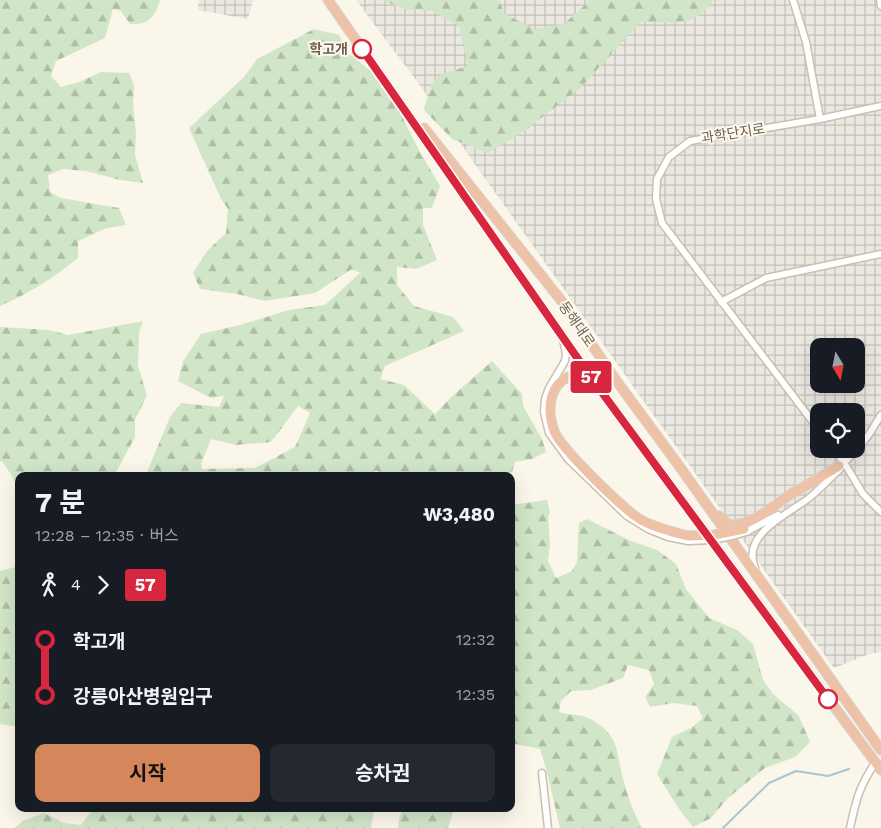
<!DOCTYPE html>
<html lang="ko">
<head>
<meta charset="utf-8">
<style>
  body { margin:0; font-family:"Work Sans","Noto Sans KR",sans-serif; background:#242831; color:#f1f3f6; height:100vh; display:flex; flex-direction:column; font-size:19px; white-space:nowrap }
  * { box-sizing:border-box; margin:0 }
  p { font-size:16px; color:#9ea1a6 }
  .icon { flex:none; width:28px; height:28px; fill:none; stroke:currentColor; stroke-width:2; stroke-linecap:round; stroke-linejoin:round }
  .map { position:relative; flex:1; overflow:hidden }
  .panel { position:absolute; left:15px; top:472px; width:500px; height:340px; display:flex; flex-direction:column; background:#171b24; border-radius:10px; box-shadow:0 5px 20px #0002 }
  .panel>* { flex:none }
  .badge { padding:0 10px; border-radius:4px; font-size:18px; line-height:32px }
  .needle { width:32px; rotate:170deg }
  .fabs { position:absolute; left:810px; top:338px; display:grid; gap:10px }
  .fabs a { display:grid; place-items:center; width:55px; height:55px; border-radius:10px; background:#171b24; box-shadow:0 5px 20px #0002; font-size:25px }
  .map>.badge { position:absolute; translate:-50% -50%; box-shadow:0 0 0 2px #fff }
  .legs { display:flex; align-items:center; gap:8px; height:55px; padding:0 20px; font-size:16px }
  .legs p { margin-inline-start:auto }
  .headline { display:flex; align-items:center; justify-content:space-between; height:85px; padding:0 20px }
  h1 { font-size:28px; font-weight:700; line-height:38px }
  .action { display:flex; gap:10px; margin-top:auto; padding:10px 20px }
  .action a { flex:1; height:58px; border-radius:10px; background:#d6865b; color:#111; font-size:20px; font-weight:700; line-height:58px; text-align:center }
  .action a+a { background:#242831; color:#f1f3f6 }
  ul { padding:0 20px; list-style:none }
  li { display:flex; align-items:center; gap:18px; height:55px; font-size:19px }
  li i { display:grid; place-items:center; width:8px; height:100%; margin:0 6px; background:currentColor }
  li i::after { content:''; width:12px; height:12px; margin:-6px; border:4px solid; border-radius:50%; background:#171b24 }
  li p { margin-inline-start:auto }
  li:first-child i { background:linear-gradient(#0000 50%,currentColor 0) }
  li:last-child i { background:linear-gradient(currentColor 50%,#0000 0) }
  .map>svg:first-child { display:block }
</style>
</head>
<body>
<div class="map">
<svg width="881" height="828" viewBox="0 0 881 828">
  <defs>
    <pattern id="industrial-grid" width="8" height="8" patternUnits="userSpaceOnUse" patternTransform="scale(1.25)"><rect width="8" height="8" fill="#ebe7e1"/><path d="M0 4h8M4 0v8" fill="none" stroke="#c3bfb9"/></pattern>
    <pattern id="forest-firs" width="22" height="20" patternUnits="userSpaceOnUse" patternTransform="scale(1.25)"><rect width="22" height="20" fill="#d1e6c8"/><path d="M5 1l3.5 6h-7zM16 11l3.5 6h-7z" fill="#aebea5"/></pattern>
  </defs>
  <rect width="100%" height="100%" fill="#faf6e9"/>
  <path fill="url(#industrial-grid)" fill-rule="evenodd" d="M199,0H253L248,19L198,10Z
    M356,0H881V652L869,654L834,668L484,177L416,80ZM819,346H856V384H819ZM819,411H856V449H819Z"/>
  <path fill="url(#forest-firs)" fill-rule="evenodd" d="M0,0H160C155,17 149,25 130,24L121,11L113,9L105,38L56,61L51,76L61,87L79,82L101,72L129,73L134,85L133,102L136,134L135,155L143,183L120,180L86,171L63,169L48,175L50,192L61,198L119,208L126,225L107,228L78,241V258C53,278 29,294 0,306Z
    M381,0H499L505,14L535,29L564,24L586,4L588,0H713C695,29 671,22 641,22L580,88L523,132L488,153L452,139L424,110C435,72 431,78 468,66L459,26L432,11L405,9Z
    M314,29L339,35L348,53L384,81L420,152L440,186L432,208H423V225L437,260L416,269L397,267V285L414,306L453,317L464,331L385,366L380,379L404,385L435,414L449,399L492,361L522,394L523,406L542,439L546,452L532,459L515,462L512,472L507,476H382L376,470L372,474V476H141L149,472H147L170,417L181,403L219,407L224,396L211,398L178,381L183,361L201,334L240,325L289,310L325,305L360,273L352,269L315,293L265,301L237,294L200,289L193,273L207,251L226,233L228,209L221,199L189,128L244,77L257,59ZM298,406L310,413L295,447L255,468L202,469L201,464L211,439L236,445L271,442Z
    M143,321L139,333L138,366L147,395L135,420V437L114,476H19V492L12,476L2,461L0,462V327L49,330L68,335Z
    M547,500L550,513L548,516L550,544L548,561L556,578L572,571L577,562L579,523L587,519L631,541L657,550L676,564L686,589L709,618L737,630L753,644L763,680L773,694L799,716L810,742L795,757L765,768L728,798L711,818L693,827L679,809L657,774L672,737L691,728L703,718L697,706L673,703L650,707L645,697L654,684L649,670L628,665L623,678L591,690L571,691L561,701L559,712C568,715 580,714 588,718C622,735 615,752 624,782C628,797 634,814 642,828H560L546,768L540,749L516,744L511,746V505Z
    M19,566V727L0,724V571Z
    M93,809H374L371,828H14L23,821L44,813L64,823L81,825Z
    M403,809H454L448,828H398L399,818Z"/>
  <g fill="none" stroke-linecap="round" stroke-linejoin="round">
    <path stroke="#a6c6d2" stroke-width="2" d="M723,828L769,783L796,771L828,776L849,769"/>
    <defs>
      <path id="minor" d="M793,0L806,42L820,119
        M880,0L881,6
        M721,302L766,278L881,254
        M563,339L566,354L565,361L549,388L545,399L544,412L549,433L568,459L627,516L648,529L668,537L688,541
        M819,430L662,223L656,199L657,179L669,157L690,141L820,119L881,106
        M833,449L845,464L863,494L881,512
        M838,470L868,436L881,415
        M746,532L778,515
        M755,568C741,534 787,515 809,498C820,489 830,478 840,469
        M542,773L548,828
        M850,828C856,800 859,787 875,763"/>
      <path id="highway" d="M328,0L592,379L881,770
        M424,128L564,304L618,383L677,463L881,750
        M592,379C583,373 577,373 568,377C548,386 547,412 554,431C560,448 625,511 641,520C656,528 672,532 688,536
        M719,516L729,525C755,525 771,507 791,494C807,485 823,476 839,466"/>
    </defs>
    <use href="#minor" stroke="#cbbfb0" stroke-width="9"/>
    <use href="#highway" stroke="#d8d2ce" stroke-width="11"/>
    <use href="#minor" stroke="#fff" stroke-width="6"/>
    <use href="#highway" stroke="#edc2a6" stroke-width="9"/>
    <defs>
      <path id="minor-bridge" d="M688,541C708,541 726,539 746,532"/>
      <path id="highway-bridge" d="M688,536L714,535L744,529"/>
    </defs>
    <use href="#minor-bridge" stroke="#cbbfb0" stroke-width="9" stroke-linecap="butt"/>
    <use href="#highway-bridge" stroke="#d8d2ce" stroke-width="11" stroke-linecap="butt"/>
    <use href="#minor-bridge" stroke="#fff" stroke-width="6"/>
    <use href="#highway-bridge" stroke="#edc2a6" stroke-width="9"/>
  </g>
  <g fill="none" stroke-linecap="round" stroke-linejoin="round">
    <defs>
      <path id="line-1" d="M362,49L592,379L828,699"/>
    </defs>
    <use href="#line-1" stroke="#fff" stroke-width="11"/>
    <use href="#line-1" stroke="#d7263d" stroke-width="8"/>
  </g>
  <g fill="#fff" stroke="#d7263d" stroke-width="2.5">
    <circle cx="362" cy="49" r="9"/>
    <circle cx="828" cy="699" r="9"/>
  </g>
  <g text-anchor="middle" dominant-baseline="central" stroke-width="4" stroke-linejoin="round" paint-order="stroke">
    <g font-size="14" font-weight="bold" fill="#72604f" stroke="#fdf9ef" text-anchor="end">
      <text x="348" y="49">학고개</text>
    </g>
    <g font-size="14" fill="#72604f" stroke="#fdf9ef">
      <text transform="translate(733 133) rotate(-9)">과학단지로</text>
      <text transform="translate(577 324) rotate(55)">동해대로</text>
    </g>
  </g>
</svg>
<div class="fabs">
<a><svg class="needle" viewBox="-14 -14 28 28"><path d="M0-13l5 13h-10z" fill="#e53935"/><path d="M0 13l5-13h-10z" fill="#9ea1a6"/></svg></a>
<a><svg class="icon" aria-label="locate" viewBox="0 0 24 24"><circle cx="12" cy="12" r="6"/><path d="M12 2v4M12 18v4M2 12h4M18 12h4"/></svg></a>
</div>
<b class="badge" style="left:591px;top:377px;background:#d7263d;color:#fff">57</b>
<section class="panel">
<div class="headline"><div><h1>7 분</h1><p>12:28 – 12:35 · 버스</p></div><b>₩3,480</b></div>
<div class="legs"><svg class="icon" aria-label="walk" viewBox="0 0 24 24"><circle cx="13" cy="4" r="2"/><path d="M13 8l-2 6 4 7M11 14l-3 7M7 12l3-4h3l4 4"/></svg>4<svg class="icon" aria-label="forward" viewBox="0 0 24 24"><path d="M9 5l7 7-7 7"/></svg><b class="badge" style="background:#d7263d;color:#fff">57</b></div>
<ul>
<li><i style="color:#d7263d"></i><b>학고개</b><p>12:32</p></li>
<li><i style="color:#d7263d"></i><b>강릉아산병원입구</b><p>12:35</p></li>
</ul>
<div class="action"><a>시작</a><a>승차권</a></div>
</section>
</div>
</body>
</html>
